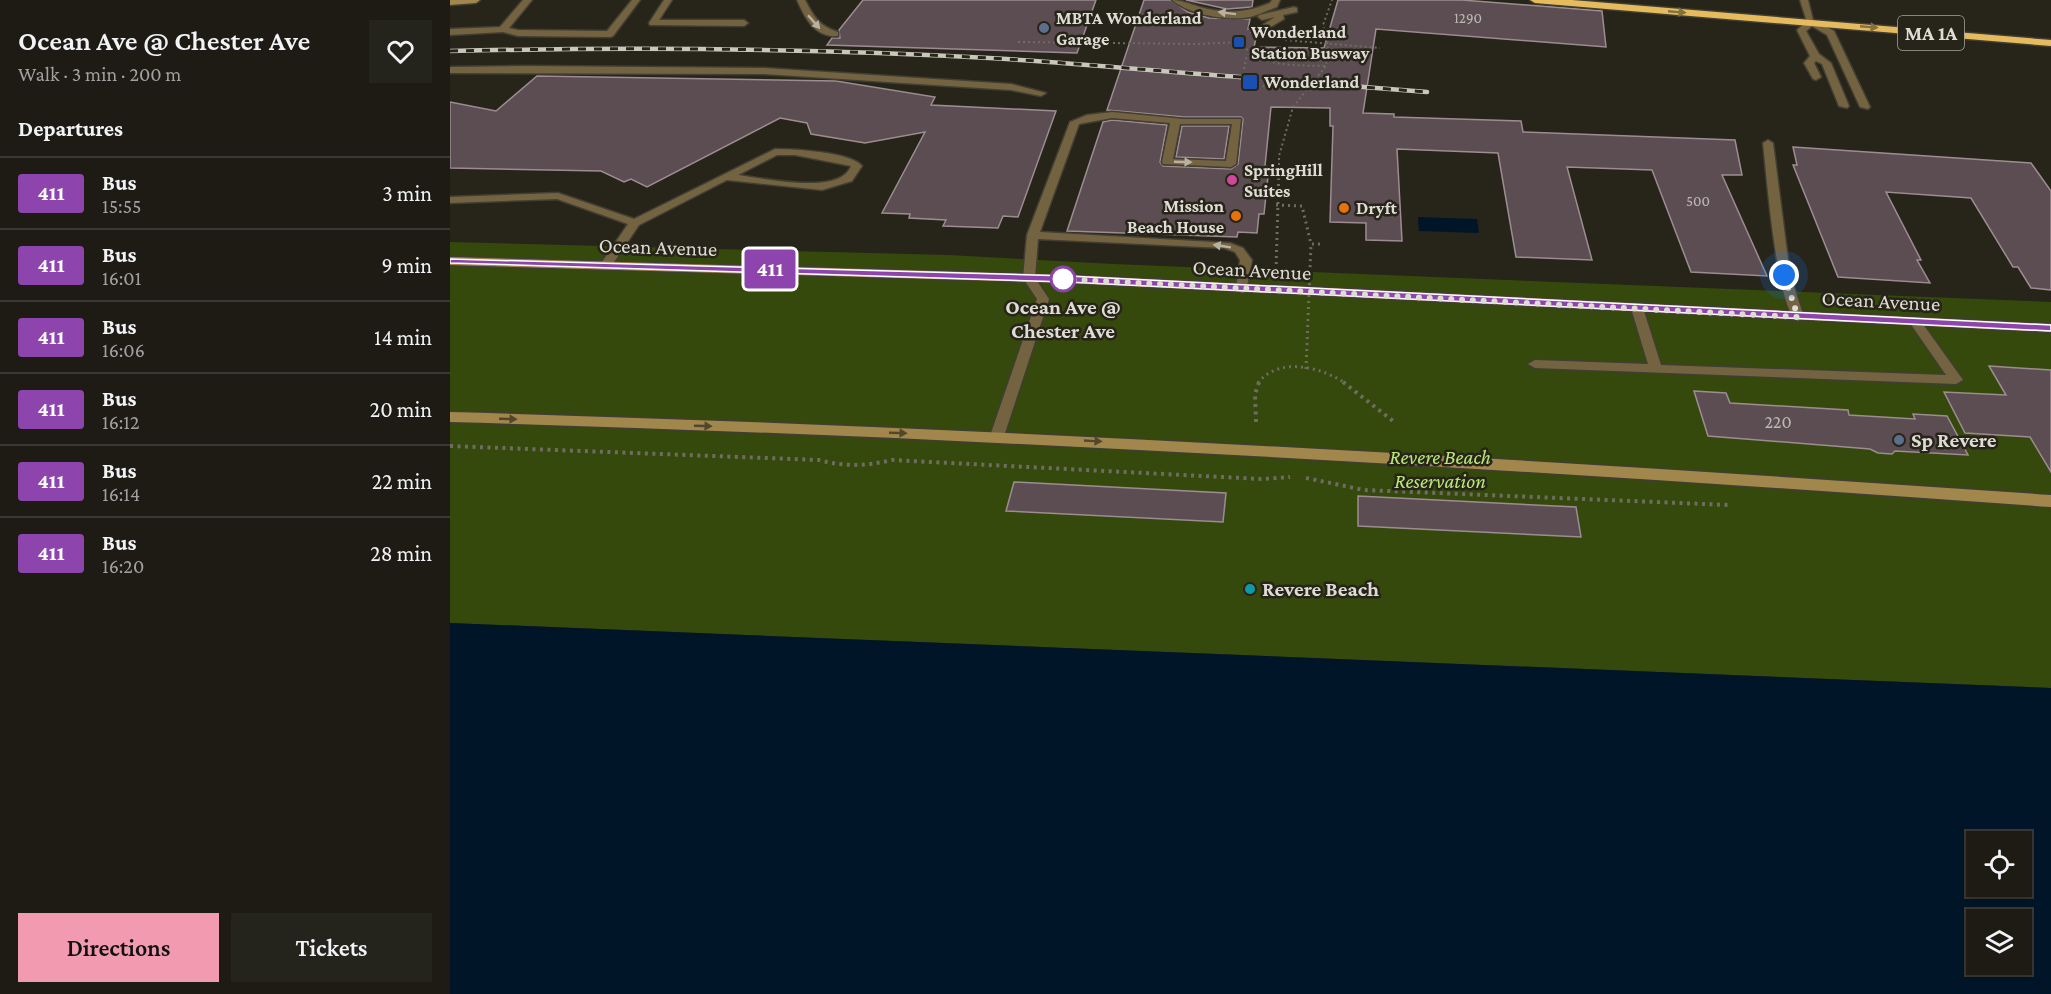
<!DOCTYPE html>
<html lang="en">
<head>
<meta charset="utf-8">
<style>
  body { margin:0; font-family:"Crimson Pro",serif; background:#25241c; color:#f1f3f6; height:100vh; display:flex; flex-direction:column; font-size:22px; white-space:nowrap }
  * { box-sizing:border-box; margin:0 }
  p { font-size:20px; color:#a0a1a0 }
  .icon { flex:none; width:33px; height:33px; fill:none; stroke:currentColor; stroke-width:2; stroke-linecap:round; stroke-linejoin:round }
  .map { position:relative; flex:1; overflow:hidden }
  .details { display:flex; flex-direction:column; background:#1d1b13; width:450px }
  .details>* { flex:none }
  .badge { padding:0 12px; border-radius:4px; font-size:21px; line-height:39px }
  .controls { position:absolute; left:1516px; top:831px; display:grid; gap:12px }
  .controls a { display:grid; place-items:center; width:66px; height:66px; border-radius:0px; background:#1d1b13; box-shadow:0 3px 9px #0003,0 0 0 2px #3b3933; font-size:30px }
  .you { position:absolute; width:30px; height:30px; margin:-15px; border:4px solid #fff; border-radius:50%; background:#1a73e8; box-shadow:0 0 0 9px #1a73e833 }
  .map>.badge { position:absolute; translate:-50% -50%; box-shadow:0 0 0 3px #fff }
  h2 { padding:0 18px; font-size:22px; line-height:54px }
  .round { display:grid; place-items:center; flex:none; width:63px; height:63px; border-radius:0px; background:#25241c }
  .overview { display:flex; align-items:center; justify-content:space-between; height:102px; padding:0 18px }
  h1 { font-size:28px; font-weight:600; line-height:45px }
  .button { display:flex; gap:12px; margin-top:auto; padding:12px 18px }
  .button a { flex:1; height:69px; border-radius:0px; background:#f29aaf; color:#111; font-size:24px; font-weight:600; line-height:69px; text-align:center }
  .button a+a { background:#25241c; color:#f1f3f6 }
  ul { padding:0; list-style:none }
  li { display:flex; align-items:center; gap:18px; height:72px; padding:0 18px; border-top:2px solid #3b3933 }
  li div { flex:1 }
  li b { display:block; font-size:22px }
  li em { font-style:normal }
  li .badge { min-width:66px; font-weight:700; text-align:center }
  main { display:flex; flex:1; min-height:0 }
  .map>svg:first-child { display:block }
</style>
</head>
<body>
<main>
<section class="details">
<div class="overview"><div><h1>Ocean Ave @ Chester Ave</h1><p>Walk · 3 min · 200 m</p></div><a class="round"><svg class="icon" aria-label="heart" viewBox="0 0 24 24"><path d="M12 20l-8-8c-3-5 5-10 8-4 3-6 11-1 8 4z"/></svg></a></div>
<h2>Departures</h2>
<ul>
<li><span class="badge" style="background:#8e44ad;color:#fff">411</span><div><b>Bus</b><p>15:55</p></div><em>3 min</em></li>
<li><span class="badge" style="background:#8e44ad;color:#fff">411</span><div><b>Bus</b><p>16:01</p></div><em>9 min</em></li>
<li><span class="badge" style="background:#8e44ad;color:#fff">411</span><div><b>Bus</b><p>16:06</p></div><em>14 min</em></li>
<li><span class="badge" style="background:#8e44ad;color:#fff">411</span><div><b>Bus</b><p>16:12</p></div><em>20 min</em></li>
<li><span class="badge" style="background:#8e44ad;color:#fff">411</span><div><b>Bus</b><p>16:14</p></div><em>22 min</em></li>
<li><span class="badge" style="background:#8e44ad;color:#fff">411</span><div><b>Bus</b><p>16:20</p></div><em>28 min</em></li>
</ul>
<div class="button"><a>Directions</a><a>Tickets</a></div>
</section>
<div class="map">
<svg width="1601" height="994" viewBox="0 0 1601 994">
  <rect width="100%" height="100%" fill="#272419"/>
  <path fill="#34490b" d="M0,242L499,255L664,264L1601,302V688L0,623Z"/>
  <path fill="#001628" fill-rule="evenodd" d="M968,217L1027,219L1029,233L969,231Z
    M0,623L1601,688V994H0ZM1527,842H1572V886H1527ZM1527,920H1572V964H1527Z"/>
  <path fill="#5b4d51" stroke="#9d8d92" stroke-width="1.5" d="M413,0H646L627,53L377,45L382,38H390L389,30Z
    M694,0H720L738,12L759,18L800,19L798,29L804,28L801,32L807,34L804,47L874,48L888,0H1012L1152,11L1156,47L926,29L913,113L944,114V117L1071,121L1073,132L1285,140L1292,175H1272L1317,276L1241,272L1202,170L1117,167L1142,260L1066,257L1048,153L947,149L952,241L916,240V223L880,222L883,126H880V108L821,107L815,166L819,167L814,214H809L807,233L788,232L787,237L617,231L653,122L662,120L717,125L710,162L713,166L781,169L788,164L793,119L791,117H734L657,110Z
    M736,0H803L802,7L777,9Z
    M87,76L386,81L485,97L481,105L606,111L568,217L553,216L548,228L493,226L496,220L459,218L460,214L432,213L475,132L415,143L361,134L357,123L330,118L197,187L181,179L174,182L151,171L0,168V102L46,111Z
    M732,126H779L774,159L726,157Z
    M1343,147L1581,163L1601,191V290L1581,288L1568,267H1563L1521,198L1436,192L1471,260H1467L1480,283L1388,277L1343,165H1347Z
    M1539,366L1601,370V472L1580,437L1515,433L1494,392L1556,395Z
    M1244,391L1276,393L1280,403L1398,410L1399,415L1465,419L1463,414L1497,416L1518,455L1445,451L1442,454L1428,453L1420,449L1258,436Z
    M564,482L776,493L773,522L556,511Z
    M908,496L1126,507L1131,537L908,526Z"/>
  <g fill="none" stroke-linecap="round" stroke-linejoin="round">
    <defs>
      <path id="lane" d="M73,0H82L59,28L68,30L157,31L182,0H190L163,36L160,37L68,36L53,32L0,35V29L50,27Z
        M214,0H222L209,20H294L298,23L294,26L200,25L199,23Z
        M347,0H355C364,17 369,26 388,32V36C365,38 355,18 347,0Z
        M722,0C732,0 740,4 750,7C775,14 796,13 820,3L822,0H830L827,7C818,10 810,15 800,17C777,21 740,15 722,0Z
        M844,7L847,8V12L833,15L834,19L810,33L803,31L825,17L812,20L808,17L809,15Z
        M1358,20H1364L1384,31L1420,107L1418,109L1410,107L1377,35L1362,26L1356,31L1369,54L1381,63L1399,106L1397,108L1389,106L1372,64L1366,61L1364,63L1371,77L1366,80L1363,79L1354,63L1360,56L1347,30Z
        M75,66L314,68L561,84L596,93L591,96L561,90L314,74L0,73V67Z
        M662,112L734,119H791L786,164L781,167L713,164L712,162L720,123L662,118L629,124L590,232L780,243L793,248L802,260L796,292L792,293L786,289L790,260L785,252L774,248L588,239L585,278L583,281H575L573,278L577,235L620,122L637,115ZM730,124H782L776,161L723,159Z
        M1318,140L1323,143L1340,275L1354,317L1348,321C1327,315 1316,168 1313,143Z
        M325,149C344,149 401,152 412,166L402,181L372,190L277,180L189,225L160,268L156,269L150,265L178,224L107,199L0,203V197L108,193L184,219ZM327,155H345L401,166C390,196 313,178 288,175Z
        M1187,304L1193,308L1211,365L1496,375L1460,323L1466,319L1470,320L1513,380L1506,384L1085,368L1078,364L1085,360L1198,364L1181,308Z"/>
      <path id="street" d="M1350,0H1358L1364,24L1357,22Z
        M579,274L583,275L599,299L554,436L547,441L540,436L587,299L573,278Z"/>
      <path id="secondary" d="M0,0H30L26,3L0,5Z
        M0,257L618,275L1601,324V332L618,283L0,265Z
        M0,412C534,427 1068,458 1601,495V507C1068,469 534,437 0,422Z"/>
      <path id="highway" d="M1080,0H1122L1601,40V46L1085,3Z"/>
    </defs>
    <use href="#lane" stroke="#413e33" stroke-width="3"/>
    <use href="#street" stroke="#413e33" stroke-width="3"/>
    <use href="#secondary" stroke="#413e33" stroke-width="3"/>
    <use href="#highway" stroke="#413e33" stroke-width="3"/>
    <path stroke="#6f6c62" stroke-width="2" stroke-dasharray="2 3" stroke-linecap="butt" d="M835,40L930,48
      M568,42L747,44L792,42
      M789,42C812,68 843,65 875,66
      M794,69L797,54
      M813,87L815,83L861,87
      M829,170V156L843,107L876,66L878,45L873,25L882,0"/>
    <path stroke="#6f6c62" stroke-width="3" stroke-dasharray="2 4" stroke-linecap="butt" d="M826,205L852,206L861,244H871
      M826,270L829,168
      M808,383C829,356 871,367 895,383"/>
    <path stroke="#6f6c62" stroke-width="4" stroke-dasharray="3 4.5" stroke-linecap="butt" d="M893,382L943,421
      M806,422L805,394L809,382
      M0,446L369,460C394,467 417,466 442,460L811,479L840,477
      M856,478L914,490L1279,505"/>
    <use href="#lane" fill="#746340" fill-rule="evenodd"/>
    <use href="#street" fill="#746340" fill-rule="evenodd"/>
    <use href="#secondary" fill="#a2874d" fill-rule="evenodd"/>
    <use href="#highway" fill="#e6bb5e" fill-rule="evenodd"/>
    <defs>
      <path id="rail" d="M0,51C180,47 359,48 539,58C628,63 716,72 805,78
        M901,86L977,92"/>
    </defs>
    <use href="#rail" stroke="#c9c6be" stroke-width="4.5"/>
    <use href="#rail" stroke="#272419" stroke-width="3" stroke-dasharray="8" stroke-linecap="butt"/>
    <path stroke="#6f6c62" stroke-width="3" stroke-dasharray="2 4" stroke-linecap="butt" d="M856,369L861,244"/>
  </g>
  <defs><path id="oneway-solid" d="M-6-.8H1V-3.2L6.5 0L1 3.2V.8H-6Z" transform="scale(1.5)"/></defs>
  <g fill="#86703c">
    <use href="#oneway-solid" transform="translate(1227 12) rotate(5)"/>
    <use href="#oneway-solid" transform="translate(1419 27) rotate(5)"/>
  </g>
  <g fill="#bab2a1">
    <use href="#oneway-solid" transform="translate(777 13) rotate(-173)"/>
    <use href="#oneway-solid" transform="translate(364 22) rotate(49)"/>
    <use href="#oneway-solid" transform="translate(733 162) rotate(2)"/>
    <use href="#oneway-solid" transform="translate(772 246) rotate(-171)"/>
  </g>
  <g fill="#52472b">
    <use href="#oneway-solid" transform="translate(58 419) rotate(2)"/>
    <use href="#oneway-solid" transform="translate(253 426) rotate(2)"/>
    <use href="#oneway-solid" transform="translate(448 433) rotate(2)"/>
    <use href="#oneway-solid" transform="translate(643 441) rotate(3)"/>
  </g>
  <path fill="#8e44ad" stroke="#fff" stroke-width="1.5" d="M0,259L618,276L1601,325V331L618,282L0,263Z"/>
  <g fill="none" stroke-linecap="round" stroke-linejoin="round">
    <path stroke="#dfdcd5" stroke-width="6" stroke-dasharray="0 10.8" d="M613,279L1348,317L1334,275"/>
  </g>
  <g fill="#5c6f8a" stroke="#272419" stroke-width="2">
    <circle cx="594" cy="28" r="6"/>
    <circle cx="1449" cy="440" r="6"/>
  </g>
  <g fill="#1a4fb4" stroke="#272419" stroke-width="2">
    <rect x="783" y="36" width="12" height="12" rx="3"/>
    <rect x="792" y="74" width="16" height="16" rx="3"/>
  </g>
  <circle fill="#d1479c" stroke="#272419" stroke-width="2" cx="782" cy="180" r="6"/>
  <g fill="#e8710a" stroke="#272419" stroke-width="2">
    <circle cx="894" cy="208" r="6"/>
    <circle cx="786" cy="216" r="6"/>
  </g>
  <circle fill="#fff" stroke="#8e44ad" stroke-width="3" cx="613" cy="279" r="12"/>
  <circle fill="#0f9aa8" stroke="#272419" stroke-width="2" cx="800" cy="589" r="6"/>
  <g text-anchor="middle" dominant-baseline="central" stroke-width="5" stroke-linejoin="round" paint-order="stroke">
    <g font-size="15" fill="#beb8b4">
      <text x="1018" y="18">1290</text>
      <text x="1248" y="201">500</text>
    </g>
    <g font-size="18" font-weight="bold" fill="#dfdcd5" stroke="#272419" text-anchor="start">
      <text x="606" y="18">MBTA Wonderland<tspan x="606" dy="21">Garage</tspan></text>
      <text x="801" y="32">Wonderland<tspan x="801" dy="21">Station Busway</tspan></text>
      <text x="814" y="82">Wonderland</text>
      <text x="794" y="170">SpringHill<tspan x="794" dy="21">Suites</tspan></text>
      <text x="774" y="206" text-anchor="end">Mission<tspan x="774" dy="21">Beach House</tspan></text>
      <text x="906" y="208">Dryft</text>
    </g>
    <g font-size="18" fill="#beb8b4">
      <text x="1328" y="422">220</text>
    </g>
    <rect fill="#272419" stroke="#a8a59d" stroke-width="1.5" x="1448" y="16" width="66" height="34" rx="4.5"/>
    <g font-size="20" font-weight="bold" fill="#dfdcd5">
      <text x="1481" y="33">MA 1A</text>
    </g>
    <g font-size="21" fill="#dfdcd5" stroke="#272419">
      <text transform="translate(208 247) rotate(2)">Ocean Avenue</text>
      <text transform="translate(802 270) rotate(3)">Ocean Avenue</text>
      <text transform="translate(1431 301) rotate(3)">Ocean Avenue</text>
    </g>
    <g font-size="21" font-weight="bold" fill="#dfdcd5" stroke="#272419">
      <text x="613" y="307">Ocean Ave @<tspan x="613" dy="24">Chester Ave</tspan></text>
    </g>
    <g font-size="21" font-weight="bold" fill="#dfdcd5" stroke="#272419" text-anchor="start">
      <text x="1461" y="440">Sp Revere</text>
      <text x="812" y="589">Revere Beach</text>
    </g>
    <g font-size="21" font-style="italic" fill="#b9e774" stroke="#272419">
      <text x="990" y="457">Revere Beach<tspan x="990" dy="24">Reservation</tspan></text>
    </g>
  </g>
</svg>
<div class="controls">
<a><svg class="icon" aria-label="locate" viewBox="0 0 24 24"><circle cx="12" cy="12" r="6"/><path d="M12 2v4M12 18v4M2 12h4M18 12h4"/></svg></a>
<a><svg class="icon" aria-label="layers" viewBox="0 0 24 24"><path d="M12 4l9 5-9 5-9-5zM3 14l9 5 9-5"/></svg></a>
</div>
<div class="you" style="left:1334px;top:275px"></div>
<b class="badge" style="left:320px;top:269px;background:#8e44ad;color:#fff">411</b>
</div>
</main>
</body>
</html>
